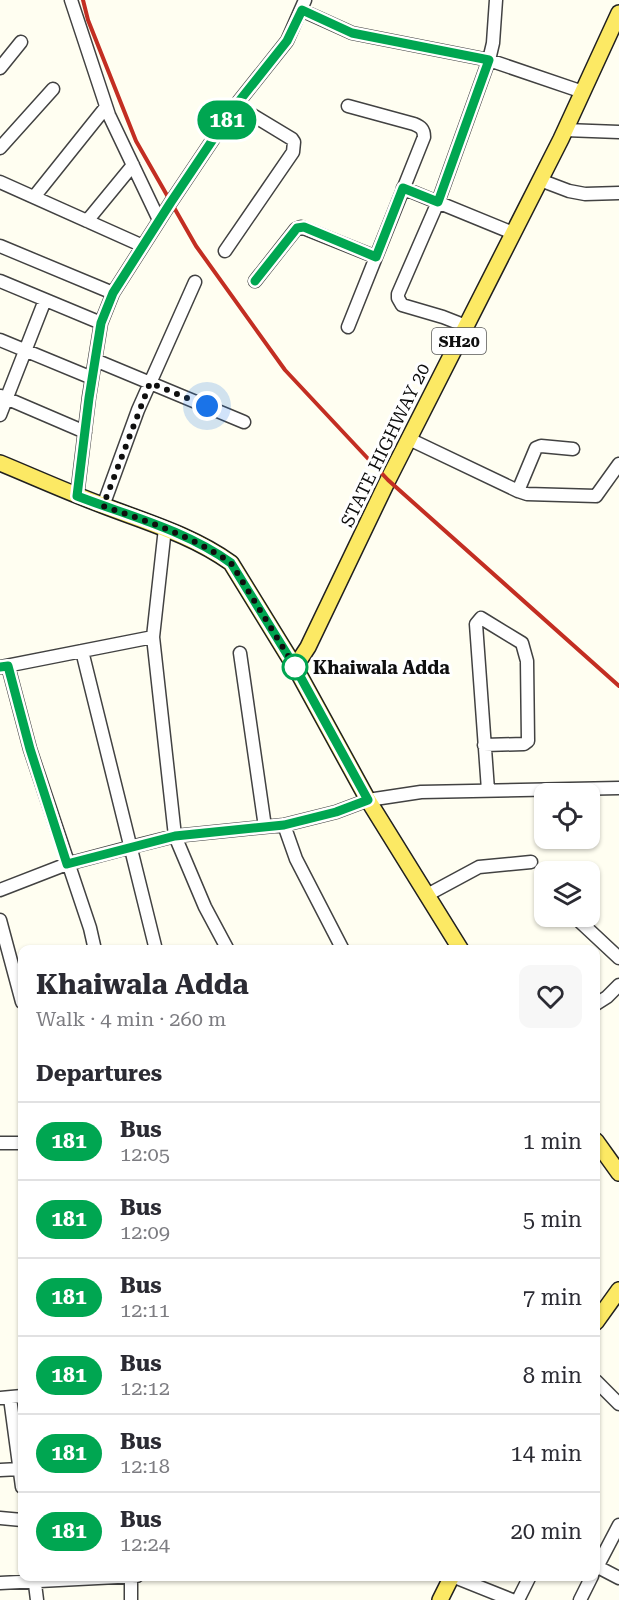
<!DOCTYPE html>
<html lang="en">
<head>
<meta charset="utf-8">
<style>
  body { margin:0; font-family:"Roboto Serif",serif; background:#f7f7f7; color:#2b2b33; height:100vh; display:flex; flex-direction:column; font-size:22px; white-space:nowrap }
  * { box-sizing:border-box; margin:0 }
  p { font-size:20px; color:#7c7c81 }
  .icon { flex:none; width:33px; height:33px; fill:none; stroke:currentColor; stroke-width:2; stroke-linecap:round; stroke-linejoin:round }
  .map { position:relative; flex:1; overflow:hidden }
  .side { position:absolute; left:18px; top:945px; width:582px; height:636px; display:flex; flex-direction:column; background:#fff; border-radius:12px; box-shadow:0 2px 4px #0004 }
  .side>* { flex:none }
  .badge { padding:0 12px; border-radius:20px; font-size:21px; line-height:39px }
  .buttons { position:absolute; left:534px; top:783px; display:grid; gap:12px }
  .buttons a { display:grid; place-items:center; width:66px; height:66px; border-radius:12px; background:#fff; box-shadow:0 2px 4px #0004; font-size:30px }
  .you { position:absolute; width:30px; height:30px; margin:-15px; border:4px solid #fff; border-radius:50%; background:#1a73e8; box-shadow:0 0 0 9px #1a73e833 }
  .map>.badge { position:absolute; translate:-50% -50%; box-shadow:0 0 0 3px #fff }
  h2 { padding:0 18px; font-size:22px; line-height:54px }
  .round { display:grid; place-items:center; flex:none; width:63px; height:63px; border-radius:12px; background:#f7f7f7 }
  .headline { display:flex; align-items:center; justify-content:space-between; height:102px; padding:0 18px }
  h1 { font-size:28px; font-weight:700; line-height:45px }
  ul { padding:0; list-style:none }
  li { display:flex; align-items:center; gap:18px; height:78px; padding:0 18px; border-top:2px solid #e1e1e2 }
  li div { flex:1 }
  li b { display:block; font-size:22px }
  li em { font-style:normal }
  li .badge { min-width:66px; font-weight:700; text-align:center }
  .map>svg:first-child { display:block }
</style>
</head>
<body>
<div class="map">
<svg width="619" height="1600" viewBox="0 0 619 1600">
  <rect width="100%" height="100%" fill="#fffef1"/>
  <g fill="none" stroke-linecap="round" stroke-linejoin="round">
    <defs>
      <path id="minor" d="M71,0L109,115L159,220
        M301,10L352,33L489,60L583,92
        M0,68L21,42
        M565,130L619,132
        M0,148L53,89
        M540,180L569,191L585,194L619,193
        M0,182L143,246
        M403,188L513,233
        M34,197L106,107
        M87,221L133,165
        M0,246L113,293
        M225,251L293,152L294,142L292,139L236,105
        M0,281L101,323
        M255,281L296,229L301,227L376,257
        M466,326L443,317L402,305L398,298V294L438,202L489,60L493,43L496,0
        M348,327L424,137C424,129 421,127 414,124L348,106
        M0,340L92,378
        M95,360L244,422
        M1,396L85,432
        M0,415L45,300
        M409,439L518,491L527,494L596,496L619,464
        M518,491L536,448L541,446L573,449
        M77,496L89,397L101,323L113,293L171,202L236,105L287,41L305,0
        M103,506L138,410L195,282
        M165,528L153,637L175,836L205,907L228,950
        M82,651L156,950
        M240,653L265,827
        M8,666L30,749L90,928L95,950
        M1,667L153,637
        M484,745L524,744L528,741L527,661L522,643L481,618L476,624L488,790
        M284,825L296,859L343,950
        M0,890L67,864L131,847L175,836L284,825L336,812L368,800L421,792L619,788
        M427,895L479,867L531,862
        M574,916L619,958
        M0,920L22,1002
        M596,1004L607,997L619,985
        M0,1143H22
        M596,1381L619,1404
        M0,1398L22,1396
        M10,1398L22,1487
        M0,1470L20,1469
        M0,1518L22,1520
        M596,1566L619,1578
        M596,1569L619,1525
        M34,1576L37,1600
        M131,1576V1600
        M452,1576L512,1600
        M0,1583L137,1576
        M518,1600L530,1576
        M580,1600L592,1576"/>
      <path id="major" d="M0,463C34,477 67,492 102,505C146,522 192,535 231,563L295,667L368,800L461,950
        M295,667L308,647L388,480L561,139L619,13
        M596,1141L619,1173
        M596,1322L619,1290
        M440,1600L452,1576"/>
    </defs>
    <use href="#minor" stroke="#424242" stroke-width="15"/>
    <use href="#major" stroke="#202020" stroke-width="18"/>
    <use href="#minor" stroke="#fff" stroke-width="12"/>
    <use href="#major" stroke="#fce964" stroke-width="15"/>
    <path stroke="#c32e22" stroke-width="4" d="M83,0L88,20L136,141L196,246L285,370L388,480L619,686"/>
  </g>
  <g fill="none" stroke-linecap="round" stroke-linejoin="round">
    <defs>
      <path id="line" d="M0,667L8,666L30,749L67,864L175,836L284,825L336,812L368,800L295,667L231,563C185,530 129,516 77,496L89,398L101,323L113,293L171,202L236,105L287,41L302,10L352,33L489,60L438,202L403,188L376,257L304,227L297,228L255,281"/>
    </defs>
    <use href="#line" stroke="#fff" stroke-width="14"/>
    <use href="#line" stroke="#00a651" stroke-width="9"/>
    <path stroke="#0f0f0f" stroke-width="6" stroke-dasharray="0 10.8" d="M207,406L150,383L103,506C147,521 192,536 231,563L295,667"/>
  </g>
  <circle fill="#fff" stroke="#00a651" stroke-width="3" cx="295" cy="667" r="12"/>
  <g text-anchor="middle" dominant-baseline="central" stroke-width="6" stroke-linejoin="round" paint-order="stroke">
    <rect fill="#fff" stroke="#575757" stroke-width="1.5" x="432" y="328" width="54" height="26" rx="4.5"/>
    <g font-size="16" font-weight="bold" fill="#0f0f0f">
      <text x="459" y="341">SH20</text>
    </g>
    <g font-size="18" fill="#0f0f0f" stroke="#fff">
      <text transform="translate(385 445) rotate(-64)">STATE HIGHWAY 20</text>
    </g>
    <g font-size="18" font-weight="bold" fill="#0f0f0f" stroke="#fff" text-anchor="start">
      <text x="313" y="667">Khaiwala Adda</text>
    </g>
  </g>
</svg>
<div class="buttons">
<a><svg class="icon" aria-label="locate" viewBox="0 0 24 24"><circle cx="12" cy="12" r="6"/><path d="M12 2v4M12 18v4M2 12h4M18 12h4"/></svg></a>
<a><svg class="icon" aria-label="layers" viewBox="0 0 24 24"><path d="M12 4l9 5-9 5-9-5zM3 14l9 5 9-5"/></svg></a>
</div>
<div class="you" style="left:207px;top:406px"></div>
<b class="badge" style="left:227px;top:120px;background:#00a651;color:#fff">181</b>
<section class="side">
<div class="headline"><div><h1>Khaiwala Adda</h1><p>Walk · 4 min · 260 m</p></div><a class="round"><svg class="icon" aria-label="heart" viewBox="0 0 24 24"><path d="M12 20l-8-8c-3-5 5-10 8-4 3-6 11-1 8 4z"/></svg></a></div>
<h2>Departures</h2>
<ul>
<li><span class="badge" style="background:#00a651;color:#fff">181</span><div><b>Bus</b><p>12:05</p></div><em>1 min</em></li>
<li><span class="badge" style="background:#00a651;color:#fff">181</span><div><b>Bus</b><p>12:09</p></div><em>5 min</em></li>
<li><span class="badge" style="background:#00a651;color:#fff">181</span><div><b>Bus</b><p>12:11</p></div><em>7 min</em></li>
<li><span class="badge" style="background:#00a651;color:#fff">181</span><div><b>Bus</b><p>12:12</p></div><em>8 min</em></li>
<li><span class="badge" style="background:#00a651;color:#fff">181</span><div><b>Bus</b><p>12:18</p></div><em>14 min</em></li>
<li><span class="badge" style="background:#00a651;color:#fff">181</span><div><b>Bus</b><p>12:24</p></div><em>20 min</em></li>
</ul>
</section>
</div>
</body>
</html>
